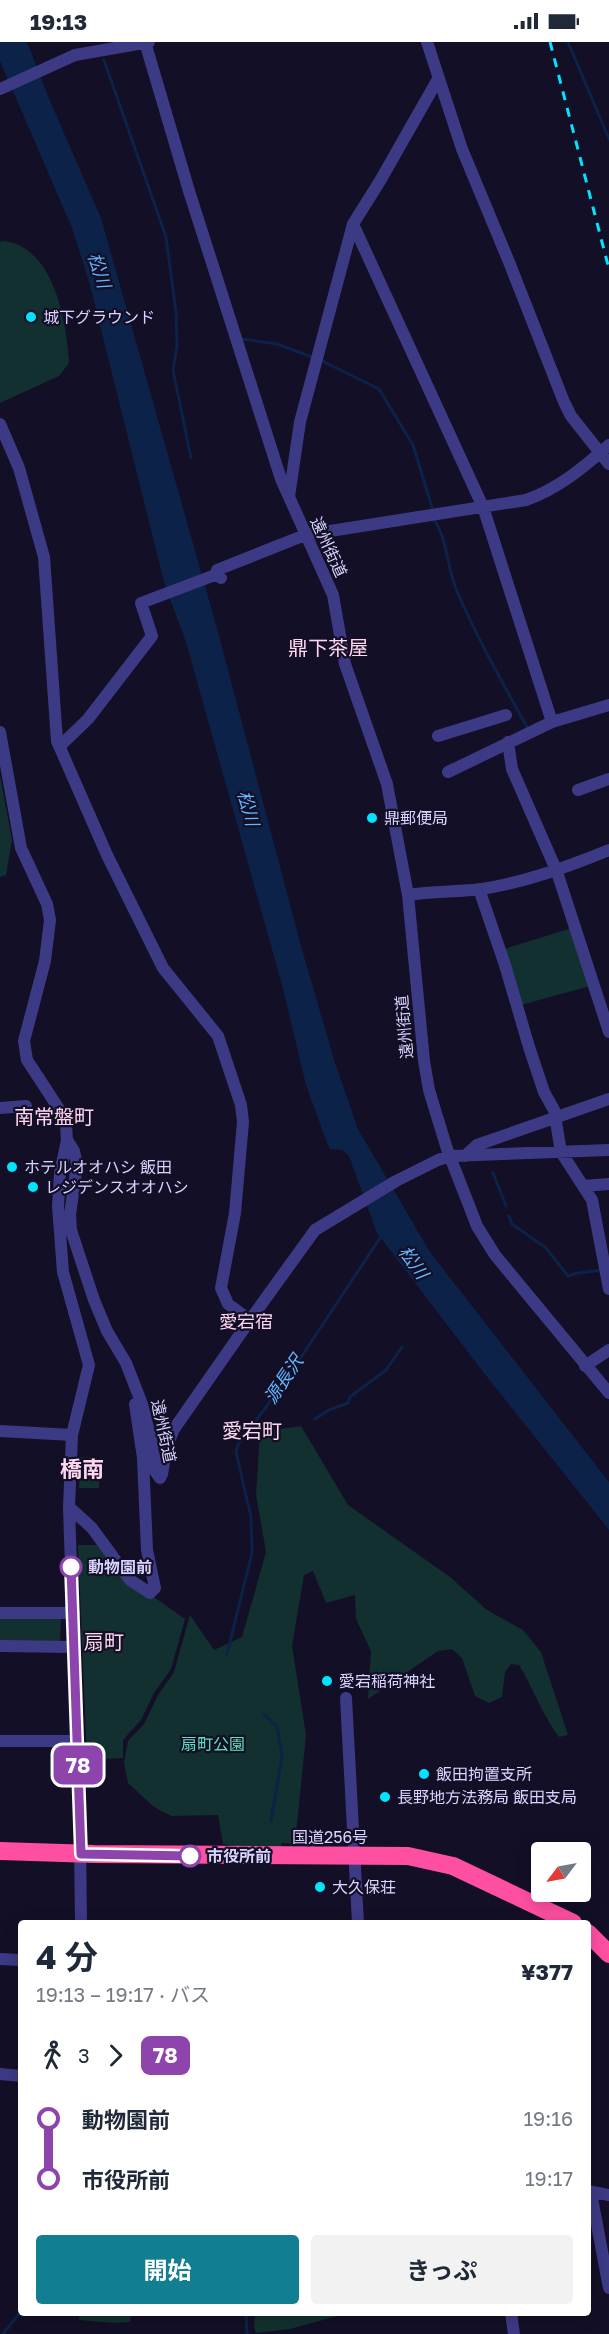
<!DOCTYPE html>
<html lang="ja">
<head>
<meta charset="utf-8">
<style>
  body { margin:0; font-family:"Golos Text","Noto Sans JP",sans-serif; background:#f2f2f3; color:#1f2937; height:100vh; display:flex; flex-direction:column; font-size:22px; white-space:nowrap }
  * { box-sizing:border-box; margin:0 }
  p { font-size:20px; color:#747a83 }
  .icon { flex:none; width:33px; height:33px; fill:none; stroke:currentColor; stroke-width:2; stroke-linecap:round; stroke-linejoin:round }
  .map { position:relative; flex:1; overflow:hidden }
  .drawer { position:absolute; left:18px; top:1878px; width:573px; height:396px; display:flex; flex-direction:column; background:#fff; border-radius:6px; box-shadow:0 3px 15px #0003 }
  .drawer>* { flex:none }
  .badge { padding:0 12px; border-radius:9px; font-size:21px; line-height:39px }
  .needle { width:39px; rotate:238deg }
  .buttons { position:absolute; left:531px; top:1800px; display:grid; gap:12px }
  .buttons a { display:grid; place-items:center; width:60px; height:60px; border-radius:6px; background:#fff; box-shadow:0 3px 15px #0003; font-size:30px }
  .map>.badge { position:absolute; translate:-50% -50%; box-shadow:0 0 0 3px #fff }
  .legs { display:flex; align-items:center; gap:9px; height:66px; padding:0 18px; font-size:20px }
  .legs p { margin-inline-start:auto }
  .summary { display:flex; align-items:center; justify-content:space-between; height:102px; padding:0 18px }
  h1 { font-size:33px; font-weight:700; line-height:45px }
  .button { display:flex; gap:12px; margin-top:auto; padding:12px 18px }
  .button a { flex:1; height:69px; border-radius:6px; background:#117e91; color:#fff; font-size:24px; font-weight:700; line-height:69px; text-align:center }
  .button a+a { background:#f2f2f3; color:#1f2937 }
  ul { padding:0 18px; list-style:none }
  li { display:flex; align-items:center; gap:21px; height:60px; font-size:22px }
  li i { display:grid; place-items:center; width:9px; height:100%; margin:0 8px; background:currentColor }
  li i::after { content:''; width:15px; height:15px; margin:-8px; border:4px solid; border-radius:50%; background:#fff }
  li p { margin-inline-start:auto }
  li:first-child i { background:linear-gradient(#0000 50%,currentColor 0) }
  li:last-child i { background:linear-gradient(currentColor 50%,#0000 0) }
  .status { display:flex; justify-content:space-between; align-items:center; height:42px; padding:0 30px; background:#fff; direction:ltr }
  .status svg { height:16px; fill:currentColor }
  .map>svg:first-child { display:block }
</style>
</head>
<body>
<div class="status"><b>19:13</b><svg viewBox="0 0 49 12"><path d="M0 12V9h3v3zM5 12V6h3v6zM10 12V3h3v9zM15 12V0h3v12zM26 1h20v11H26zM47 4h2v5h-2z"/></svg></div>
<div class="map">
<svg width="609" height="2292" viewBox="0 0 609 2292">
  <rect width="100%" height="100%" fill="#130f26"/>
  <path fill="#12302f" d="M2,199C53,202 67,279 69,321L59,334L0,361V200Z
    M0,733L12,798L6,833L0,835Z
    M572,886L590,944L521,963L504,907Z
    M301,1384L348,1463L450,1535L487,1568L523,1588L541,1610L568,1693L559,1695C542,1673 534,1647 519,1623L511,1622L505,1630L502,1655L489,1661L475,1654L462,1616L452,1607L438,1609L368,1657L371,1609L356,1577L355,1553L326,1561L313,1529L304,1533L292,1604L306,1693L295,1802L282,1801L280,1807L247,1806L223,1802L218,1773L172,1774L161,1769L153,1764L128,1741L124,1721L128,1699L144,1682L158,1653L174,1630L190,1573L214,1608L242,1595L266,1510L256,1453L260,1390Z
    M80,1415L100,1416L99,1446H79Z
    M78,1503H100L154,1555L185,1577L171,1627L154,1651L141,1678L123,1698V1716L87,1718Z
    M0,1575L61,1576L60,1600L0,1599Z
    M80,2271H131L130,2280L114,2281L79,2278Z
    M255,2271H345V2272L290,2287L256,2291L254,2285Z"/>
  <path fill="#0c2248" d="M0,0H27L50,59L101,176L218,590L301,904L335,1021L358,1087L430,1210L609,1440V1488L480,1326L377,1191L349,1114L342,1108L330,1107L327,1101L306,1043L282,943L186,600L165,544L90,243L72,186L0,19Z"/>
  <g fill="none" stroke-linecap="round" stroke-linejoin="round">
    <path stroke="#0c2248" stroke-width="3" d="M568,0L609,97
      M104,18L166,195L176,270L177,303L173,328L191,416
      M242,297L277,302L312,315
      M320,318L379,347L413,403L432,465
      M435,479C448,500 447,527 457,549C477,596 502,640 527,685
      M493,1131L506,1164
      M509,1174L512,1182L546,1206L568,1234C579,1229 588,1231 600,1228L601,1230
      M315,1377L329,1368L348,1361L350,1355L386,1328L402,1305
      M227,1612L252,1511L251,1475L236,1410L238,1403L288,1335L382,1193
      M264,1672L277,1685L282,1714L271,1779
      M246,2271L247,2292
      M3,2292L21,2269"/>
    <path stroke="#3d3a85" stroke-width="12" d="M145,0L189,149L281,437L333,553L345,622L387,742L408,853L424,1019L429,1048L447,1107L477,1184L495,1213L609,1351
      M427,0L462,107L509,220L564,360L571,374L609,422
      M0,47L75,13L149,0
      M353,182L483,465L552,680
      M0,382L19,426L44,515L57,699L107,813L163,926L218,994L241,1063L243,1080L235,1171L221,1246L228,1262L250,1278
      M289,455L300,380L353,182L380,139L438,37
      M217,528L305,493L526,458C558,447 584,425 609,403
      M0,690L21,806L47,862L50,878L45,919L24,999L27,1018L61,1070L66,1083L67,1098L60,1131L58,1164L63,1230L89,1323L72,1393L69,1465L80,1798L81,1881
      M438,694L506,673
      M508,700L512,727L557,830L609,990
      M60,704L88,677L152,594L141,561L215,533L221,536
      M448,730L552,680L609,663
      M578,748L609,737
      M479,847L505,923L529,1005L544,1050L554,1068L561,1110L592,1158L609,1247
      M408,853C433,849 457,850 482,847C526,840 567,825 609,808
      M0,1066L26,1064
      M67,1098L74,1109L77,1122L70,1173L71,1188L94,1258L107,1289L126,1321L142,1362L152,1402L155,1429L160,1436L162,1432L167,1404L174,1387L250,1278L315,1188L396,1139L438,1118L450,1114L609,1108
      M465,1114L477,1103L609,1057
      M583,1144L609,1142
      M585,1324L609,1308
      M0,1389L72,1393
      M69,1465L92,1486L130,1538L150,1551L155,1546L147,1508L143,1416L135,1362
      M0,1571H74
      M0,1604L74,1605
      M346,1656L358,1881
      M0,1699H78
      M0,1917L21,1918
      M0,2032L21,2034
      M588,2149L609,2153
      M591,2151L609,2246
      M511,2271L514,2292"/>
    <path stroke="#ff4fa3" stroke-width="18" d="M0,1809L94,1812L408,1814L453,1824L573,1881
      M588,1891L609,1912"/>
    <path stroke="#00e5ff" stroke-width="3" stroke-dasharray="9 8" stroke-linecap="butt" d="M550,0L609,227"/>
  </g>
  <g fill="none" stroke-linecap="round" stroke-linejoin="round">
    <defs>
      <path id="line-1" d="M71,1525L81,1812L190,1814"/>
    </defs>
    <use href="#line-1" stroke="#fff" stroke-width="14"/>
    <use href="#line-1" stroke="#8e44ad" stroke-width="9"/>
  </g>
  <g fill="#00e5ff" stroke="#130f26" stroke-width="2">
    <circle cx="31" cy="275" r="6"/>
    <circle cx="372" cy="776" r="6"/>
    <circle cx="12" cy="1125" r="6"/>
    <circle cx="33" cy="1145" r="6"/>
    <circle cx="327" cy="1639" r="6"/>
    <circle cx="424" cy="1732" r="6"/>
    <circle cx="385" cy="1755" r="6"/>
    <circle cx="320" cy="1845" r="6"/>
  </g>
  <g fill="#fff" stroke="#8e44ad" stroke-width="3">
    <circle cx="71" cy="1525" r="10"/>
    <circle cx="190" cy="1814" r="10"/>
  </g>
  <g text-anchor="middle" dominant-baseline="central" stroke-width="4.5" stroke-linejoin="round" paint-order="stroke">
    <g font-size="16" fill="#d9d4ff" stroke="#130f26" text-anchor="start">
      <text x="43" y="275">城下グラウンド</text>
      <text x="384" y="776">鼎郵便局</text>
      <text x="24" y="1125">ホテルオオハシ 飯田</text>
      <text x="45" y="1145">レジデンスオオハシ</text>
      <text x="339" y="1639">愛宕稲荷神社</text>
      <text x="436" y="1732">飯田拘置支所</text>
      <text x="397" y="1755">長野地方法務局 飯田支局</text>
      <text x="332" y="1845">大久保荘</text>
    </g>
    <g font-size="16" fill="#d9d4ff" stroke="#130f26">
      <text transform="translate(329 505) rotate(65)">遠州街道</text>
      <text transform="translate(404 985) rotate(-95)">遠州街道</text>
      <text transform="translate(164 1389) rotate(78)">遠州街道</text>
      <text x="330" y="1795">国道256号</text>
    </g>
    <g font-size="16" font-weight="bold" fill="#d9d4ff" stroke="#130f26" text-anchor="start">
      <text x="88" y="1525">動物園前</text>
      <text x="207" y="1814">市役所前</text>
    </g>
    <g font-size="16" fill="#5fe0c0" stroke="#130f26">
      <text x="213" y="1702">扇町公園</text>
    </g>
    <g font-size="18" font-style="italic" fill="#62b6ff" stroke="#130f26">
      <text transform="translate(100 228) rotate(72)">松川</text>
      <text transform="translate(249 766) rotate(75)">松川</text>
      <text transform="translate(414 1220) rotate(54)">松川</text>
      <text transform="translate(283 1337) rotate(-56)">源長沢</text>
    </g>
    <g font-size="18" fill="#ffd6f0" stroke="#130f26">
      <text x="246" y="1279">愛宕宿</text>
    </g>
    <g font-size="20" fill="#ffd6f0" stroke="#130f26">
      <text x="328" y="605">鼎下茶屋</text>
      <text x="54" y="1074">南常盤町</text>
      <text x="252" y="1388">愛宕町</text>
      <text x="104" y="1599">扇町</text>
    </g>
    <g font-size="22" font-weight="bold" fill="#ffd6f0" stroke="#130f26">
      <text x="82" y="1426">橋南</text>
    </g>
  </g>
</svg>
<div class="buttons">
<a><svg class="needle" viewBox="-14 -14 28 28"><path d="M0-13l5 13h-10z" fill="#e53935"/><path d="M0 13l5-13h-10z" fill="#747a83"/></svg></a>
</div>
<b class="badge" style="left:78px;top:1723px;background:#8e44ad;color:#fff">78</b>
<section class="drawer">
<div class="summary"><div><h1>4 分</h1><p>19:13 – 19:17 · バス</p></div><b>¥377</b></div>
<div class="legs"><svg class="icon" aria-label="walk" viewBox="0 0 24 24"><circle cx="13" cy="4" r="2"/><path d="M13 8l-2 6 4 7M11 14l-3 7M7 12l3-4h3l4 4"/></svg>3<svg class="icon" aria-label="forward" viewBox="0 0 24 24"><path d="M9 5l7 7-7 7"/></svg><b class="badge" style="background:#8e44ad;color:#fff">78</b></div>
<ul>
<li><i style="color:#8e44ad"></i><b>動物園前</b><p>19:16</p></li>
<li><i style="color:#8e44ad"></i><b>市役所前</b><p>19:17</p></li>
</ul>
<div class="button"><a>開始</a><a>きっぷ</a></div>
</section>
</div>
</body>
</html>
